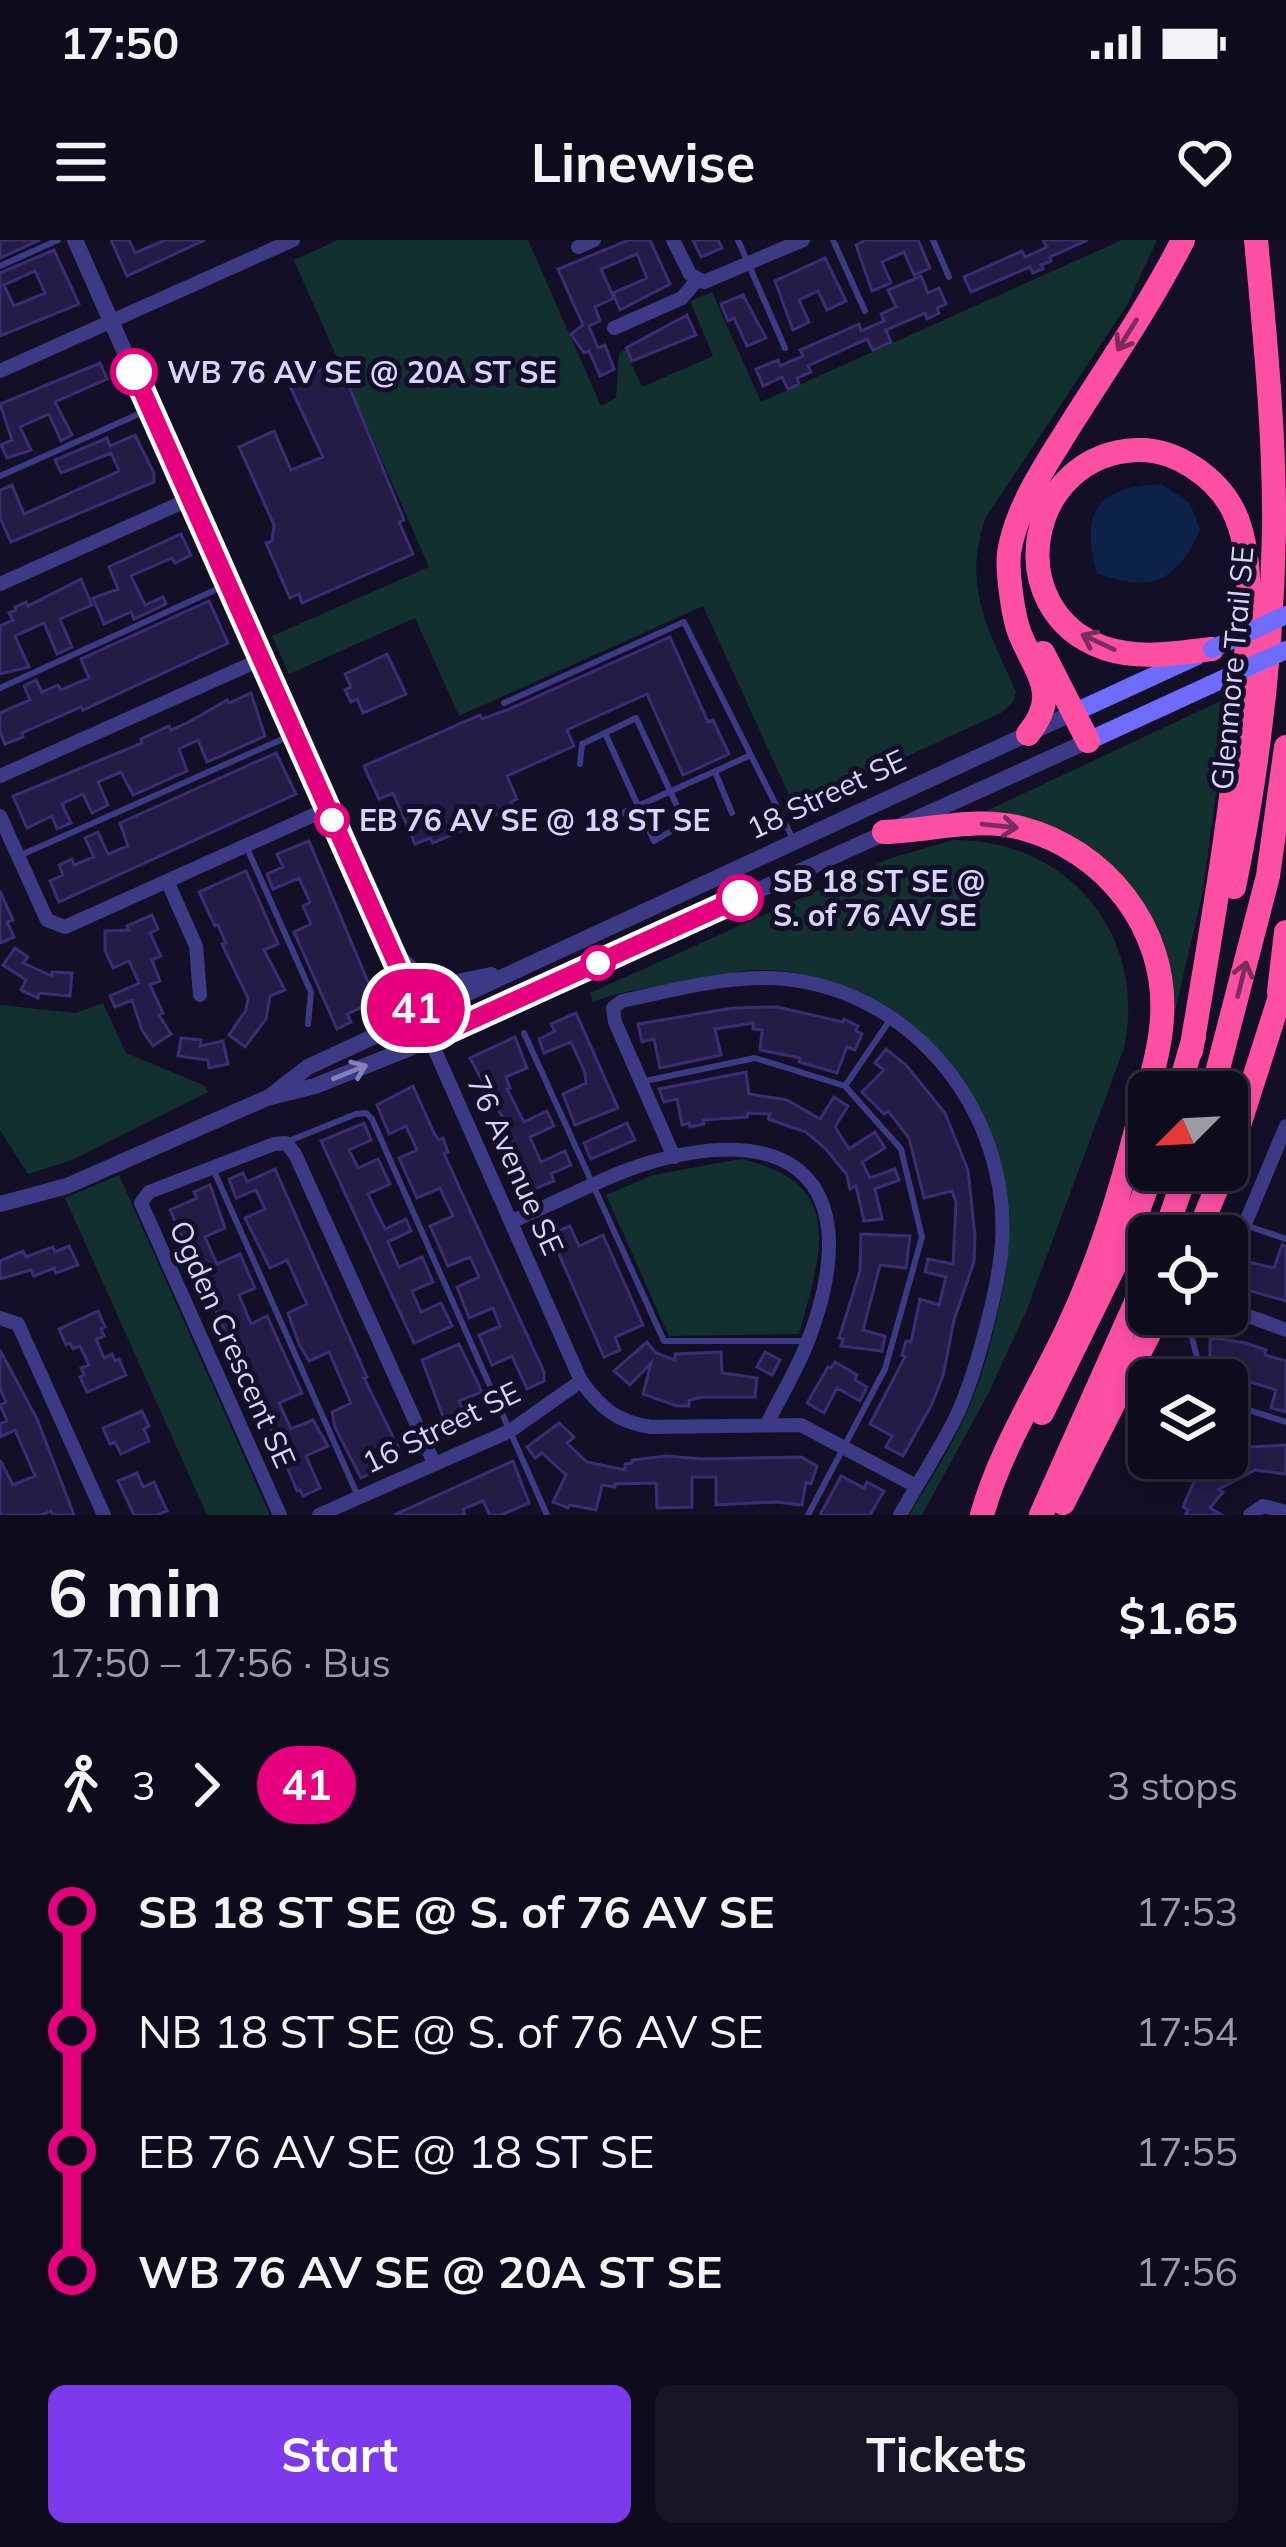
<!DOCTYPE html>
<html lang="en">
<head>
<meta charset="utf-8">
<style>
  body { margin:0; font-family:Mulish,sans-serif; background:#171425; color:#f1f3f6; height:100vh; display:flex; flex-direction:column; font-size:45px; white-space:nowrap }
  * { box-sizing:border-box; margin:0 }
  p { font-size:39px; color:#9b9ba3 }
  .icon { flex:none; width:66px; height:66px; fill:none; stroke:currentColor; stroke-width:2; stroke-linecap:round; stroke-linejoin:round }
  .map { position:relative; height:1275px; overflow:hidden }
  .drawer { display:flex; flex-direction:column; background:#0e0b1c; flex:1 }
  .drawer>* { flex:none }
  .badge { padding:0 24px; border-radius:39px; font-size:42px; line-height:78px }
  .needle { width:78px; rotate:246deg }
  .fabs { position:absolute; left:1128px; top:831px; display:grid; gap:24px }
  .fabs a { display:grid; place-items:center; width:120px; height:120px; border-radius:18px; background:#0e0b1c; box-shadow:0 6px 18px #0003,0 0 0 3px #2e2b3b; font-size:60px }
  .map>.badge { position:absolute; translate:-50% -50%; box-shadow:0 0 0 6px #fff }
  .legs { display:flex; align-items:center; gap:18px; height:132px; padding:0 48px; font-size:39px }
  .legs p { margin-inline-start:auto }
  .summary { display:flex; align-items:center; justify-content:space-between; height:204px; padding:0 48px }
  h1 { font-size:66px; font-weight:700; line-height:90px }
  .button { display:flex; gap:24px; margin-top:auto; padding:24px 48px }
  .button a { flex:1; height:138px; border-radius:18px; background:#7c3aed; color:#fff; font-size:48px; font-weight:700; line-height:138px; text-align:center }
  .button a+a { background:#171425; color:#f1f3f6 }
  ul { padding:0 48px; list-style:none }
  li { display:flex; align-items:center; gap:42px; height:120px; font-size:45px }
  li i { display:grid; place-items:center; width:18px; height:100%; margin:0 15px; background:currentColor }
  li i::after { content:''; width:30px; height:30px; margin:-15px; border:9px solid; border-radius:50%; background:#0e0b1c }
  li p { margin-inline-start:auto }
  li:first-child i { background:linear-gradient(#0000 50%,currentColor 0) }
  li:last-child i { background:linear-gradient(currentColor 50%,#0000 0) }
  .status { display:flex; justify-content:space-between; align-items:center; height:84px; padding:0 60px; background:#0e0b1c; direction:ltr }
  .status svg { height:33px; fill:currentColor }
  header { display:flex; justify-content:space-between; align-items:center; height:156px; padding:0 48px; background:#0e0b1c; font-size:54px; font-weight:700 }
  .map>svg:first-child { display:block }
</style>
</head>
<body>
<div class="status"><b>17:50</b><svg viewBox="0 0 49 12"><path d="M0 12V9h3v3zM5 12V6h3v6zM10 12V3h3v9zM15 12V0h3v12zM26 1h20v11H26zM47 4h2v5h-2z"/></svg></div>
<header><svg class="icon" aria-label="menu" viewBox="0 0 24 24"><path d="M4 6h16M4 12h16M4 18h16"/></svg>Linewise<svg class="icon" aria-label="heart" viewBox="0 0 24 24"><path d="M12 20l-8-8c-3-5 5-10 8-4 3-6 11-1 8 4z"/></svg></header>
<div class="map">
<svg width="1286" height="1275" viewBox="0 0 1286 1275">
  <rect width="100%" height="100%" fill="#130f26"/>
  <path fill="#12302f" d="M338,0H528L601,166L616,158L619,113L625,110L642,147L713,116L690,61L712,52L761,162L1122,0H1157L1127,65L986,277C961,347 989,389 1016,452L1013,462L1001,473L814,559L805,579L794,584L789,555L703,366L459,476L415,378L289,434L272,396L429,327L294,20Z
    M1229,457L1203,651L1165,814L1132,651L982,573Z
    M953,600C1069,599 1148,696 1124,808L1026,1072L987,1156L922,1275H909C929,1241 951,1208 967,1172C988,1124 1010,1038 1009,986C1008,858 910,746 781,731C745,727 709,737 673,744C647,749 618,751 593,762L590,753L888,619Z
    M103,763L126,813L203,845L208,852L72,920L28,934L0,890V765L75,773Z
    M741,919C848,943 821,1013 799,1094L669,1096L606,955L653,935Z
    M119,935L270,1275H207L65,958Z"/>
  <path fill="#0c2248" d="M1161,244L1190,263L1200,290C1176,343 1151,353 1097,333C1080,272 1096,247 1161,244Z"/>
  <path fill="#241b47" stroke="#3b2d73" stroke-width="3" fill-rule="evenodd" d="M0,0H40L0,18Z
    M111,0H129L135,13L165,0H205L127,36Z
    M629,0H650L670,44L620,70L613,53L647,38L637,14L601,29L614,58L595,67L600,81L589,86L598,108L605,105L614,129L600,136L589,111L584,113L571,94L583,85L558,29Z
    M693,0H718L722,8L701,17Z
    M866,0H918L930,28L914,35L904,12L882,22L891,43L872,51L856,5Z
    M1043,0H1088L1050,17L1051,21L1041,25L1043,29L1033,33L1030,27L971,52L964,37L1022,11L1025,17L1047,7Z
    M54,10L79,64L0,96V33ZM35,31L45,53L14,66L4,45Z
    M825,18L846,61L827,70L818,51L799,60L809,82L793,90L775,41Z
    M921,36L928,53L939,48L946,64L937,68L939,73L927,79L925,73L886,90L891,102L873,110L867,99L808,126L811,132L797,138L799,144L788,149L782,137L763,146L756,129L778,120L780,126L803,116L800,110L814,104L859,84L861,91L884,81L881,74L896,67L888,50Z
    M743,55L766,98L747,106L734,78L728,81L721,64Z
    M687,75L696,95L632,121L626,108Z
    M339,122L404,280L399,282L413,314L302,363L299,354L290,358L266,303L272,301L274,285L239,207L274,191L291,230L323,217L289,144Z
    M100,123L107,139L55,162L72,195L61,201L49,174L20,187L31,210L7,218L1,205L12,200L0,164Z
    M135,195L154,233V242L11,302L0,278V250L12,245L24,274L119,231L111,213L61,233L55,220L107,198L110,206Z
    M181,294L191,315L175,323L172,318L131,336L145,365L163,357L166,364L134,379L131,372L104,384L93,358L118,349L109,327Z
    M81,339L92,365L60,379L72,407L57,414L44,383L15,396L29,427L0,434V386L13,380L9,373L16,370L15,367L26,362L28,366Z
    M209,361L228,403L83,470L81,467L22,493L23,497L5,504L0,492V473L30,460L24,446L36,440L42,452L58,445L61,450L89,438L81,419Z
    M670,397L708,482L713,480L729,514L683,535L647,454L567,490L574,506L507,536L517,559L511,562L513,567L433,603L430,598L415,604L393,553L379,559L364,526L480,475L482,479L507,470Z
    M387,414L406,454L363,473L357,459L351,462L345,450L351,447L345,434Z
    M251,453L265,496L207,522L198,500L179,509L187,531L133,555L121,532L98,542L108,565L92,573L83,554L62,564L71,583L57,589L52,576L27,588L13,556L142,503L141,499L169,486L171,490L189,482L227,460L229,463Z
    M276,513L296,554L59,662L50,641L63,635L59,625L72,619L74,625L94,617L85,598L98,592L108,614L128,606L120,583Z
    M309,601L376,761L347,774L351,782L337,789L294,692L311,684L303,666L310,662L299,638L273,649L267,634L283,627L277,614Z
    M246,631L278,704L264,710L285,750L270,756L266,779L245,807L229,795L246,770L248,758L222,704L226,703L218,685L215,686L199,652Z
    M0,651L13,680L7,682L14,697L0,703Z
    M152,675L158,689L150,693L161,716L152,720L160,741L150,745L163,773L159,775L171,794L153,806L142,790L132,760L115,767L110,756L139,743L129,721L113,728L105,710V691L129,690L127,686Z
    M15,708L28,717L23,723L52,736V732L72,733L70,756L39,753L38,758L21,750L26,740L3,725Z
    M777,767L843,782L844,779L858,786L856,791L862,794L855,810L847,807L837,833L799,822L800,818L760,810L762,790L753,789V783L715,789L721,815L660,828L654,799L642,802L638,784L733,768Z
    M576,773L618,868L575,885L563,854L586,843L585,833L571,802L544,813L539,799L555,791L551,784Z
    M515,797L527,828L506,837L510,848L507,849L524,882L547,871L554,886L530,897L541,922L565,911L571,925L551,934L554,941L530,951L505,882L470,818Z
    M181,798L201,800L200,806L223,801L228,824L209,828L208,820L178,816Z
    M886,809L906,825L945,873L968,930L975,996L974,1022L954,1080L943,1136L931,1166L903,1216L886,1207L892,1196L870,1184L905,1117L902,1115L906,1101L911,1102L920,1059L939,1065L946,1037L925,1032L928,1019L953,1024L956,962L952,951L924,958L909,898L888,871L884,874L862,852L884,830L875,823Z
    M746,832L749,854L787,860L820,879L834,857L848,866L835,887L849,909L875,892L885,908L862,922L870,938L895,929L899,940L875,949L882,979L864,981L856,946L850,949L847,935L825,908L806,892L768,879L770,874L748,873L747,877L703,880L704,884L690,887L689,883L682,885L677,859L664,862L659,849Z
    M413,846L434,893L439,900L443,898L448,912L444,914L544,1132V1141L527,1149L512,1116L492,1125L479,1095L500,1086L493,1068L469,1078L457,1047L479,1037L470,1017L448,1026L430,986L453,976L440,948L417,958L399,918L417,910L406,886L389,894L377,865Z
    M364,883L371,900L349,910L358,928L378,919L390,944L368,954L385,989L406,979L411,991L388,1002L399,1027L422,1017L433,1042L412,1051L421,1072L441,1063L452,1086L414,1103L321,901Z
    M627,883L635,900L591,919L584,903Z
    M275,929L367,1137L364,1138L401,1213L369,1228L371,1233L361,1238L335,1187L332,1172L351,1163L329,1112L309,1121L299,1104L288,1073L307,1064L287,1020L270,1028L245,978L265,969L256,950L236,958L229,939L243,933L247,942Z
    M210,945L225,988L205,997L217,1024L240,1014L255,1048L239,1055L251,1084L267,1076L302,1153L279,1163L291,1189L313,1180L328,1206L306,1216L320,1248L303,1256L300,1250L297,1251L245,1126L242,1128L170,970L197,958L194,952Z
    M570,986L579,1006L603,995L643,1085L615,1097L620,1110L604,1117L550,994Z
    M861,994L910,996L906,1028L880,1025L863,1090L885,1096L882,1111L841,1106L843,1099L839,1098L860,1031Z
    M1282,1005L1286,1006V1061L1240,1048L1249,1022L1274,1028Z
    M69,1006L78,1025L56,1033L54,1028L34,1036L31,1030L0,1039V1021L23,1011L26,1017L53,1007L55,1012Z
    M98,1071L105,1087L101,1089L104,1096L96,1099L104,1118L112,1114L115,1121L119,1119L126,1135L87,1152L80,1137L84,1135L81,1128L89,1125L80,1106L73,1109L70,1103L66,1105L59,1089Z
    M1214,1098L1246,1103L1266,1110L1265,1115L1286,1121V1172L1271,1168L1276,1150L1244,1140V1152H1232L1227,1149V1140H1217V1125L1210,1124V1100Z
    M647,1102L656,1113L675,1120V1114L721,1112L722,1133L757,1138L755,1157H702L689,1160V1166H677L643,1154L651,1123L630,1145L614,1131Z
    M459,1104L482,1152L459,1161L468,1181L448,1190L422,1120Z
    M0,1110L37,1179L74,1275H53L51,1271L42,1275H0V1220L13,1245L35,1236L15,1190L0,1197V1184L7,1181L0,1165L6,1162L0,1149Z
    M765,1112L780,1120L772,1135L757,1127Z
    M835,1122L857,1135L855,1140L867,1147L860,1161L837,1148L824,1173L807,1163L828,1127L831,1128Z
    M142,1171L149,1186L144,1189L149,1201L121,1214L115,1202L110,1204L103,1188Z
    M559,1183L574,1197L567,1203L587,1222L625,1230V1224L632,1223V1220L666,1216L703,1219L801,1217L817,1226L811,1244L806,1242L802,1265L776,1262L716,1265V1237H692V1267L657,1268L656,1243L615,1244V1247L602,1245L596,1270L570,1265L568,1268L553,1262L566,1235L542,1213L535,1218L527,1207Z
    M1247,1200L1250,1207L1286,1205V1234L1255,1230L1219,1249L1223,1252L1210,1268L1222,1275H1185L1188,1270L1183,1267L1197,1235L1212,1218H1227V1208Z
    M513,1221L529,1263L501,1275H490L483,1261L463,1269L465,1275H394Z
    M137,1233L143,1247L154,1242L167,1271L157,1275H134L118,1241Z
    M841,1236L864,1248L867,1242L884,1251L870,1275H820Z"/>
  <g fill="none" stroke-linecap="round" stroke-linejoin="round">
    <path stroke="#3d3a85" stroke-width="6" d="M738,0L785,108
      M833,0L865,71
      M933,0L949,37
      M0,26L58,0
      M0,236L150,169
      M0,448L226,345
      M504,463L684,382L792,597
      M580,524L582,504L605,493L654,601L685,583L636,478L605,493
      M715,532L732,573
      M609,579L751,515
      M246,606L311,752L308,784
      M21,615L294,494
      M524,793L664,1101H804
      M645,841L755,818L845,846L901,909L922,997L885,1129L808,1275
      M845,846L890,780
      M289,901L356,874L366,873L372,879L547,1275
      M214,931L357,1254
      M1248,986L1286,999
      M1201,1074L1192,1098L1203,1140
      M1227,1163L1286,1182"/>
    <path stroke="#3d3a85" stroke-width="14" d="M673,0L690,34L704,42L803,0
      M578,7L594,0
      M614,88L682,58L697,40
      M0,131L293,0
      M0,344L190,259
      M0,536L262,419
      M0,576L47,680L65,687L327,569
      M168,643L196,706L200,755
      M430,799L581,1141C601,1168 617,1182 651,1187L801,1185L916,1246
      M674,917L615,782L613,768L622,761C675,750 730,734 785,739C915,752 1010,874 1002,1002C999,1048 975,1138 955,1179C938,1212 918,1243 900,1275
      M512,981C557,963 602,937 648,923C804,877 865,953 808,1101C797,1130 780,1157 767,1184
      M1227,1027L1286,886
      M1227,1068L1286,1090
      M0,1078L18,1084L104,1275
      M280,1275L141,963L149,952L274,904L286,903L295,914L434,1223
      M319,1275L510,1191L581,1141
      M1250,1275L1263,1266L1286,1272"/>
    <path stroke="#3d3a85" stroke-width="16" d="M75,0L430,799
      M397,715C432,752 445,745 491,735
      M273,854L308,827L1073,473
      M0,964L67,946L267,858L315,846L410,808L1088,501"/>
    <path stroke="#6f6bff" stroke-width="18" d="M1073,473L1197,416
      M1088,501L1210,445"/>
    <path stroke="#ff4fa3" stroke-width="24" d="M1043,413L1088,501
      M1028,494C1061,454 1036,434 1020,394C1013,377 1007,331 1009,313C1016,268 1045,226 1068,189C1107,127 1150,65 1183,0
      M884,592C929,591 976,576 1021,588C1105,610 1168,688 1162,778C1160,816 1145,856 1135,894C1118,961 1096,1029 1066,1092C1037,1153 1000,1210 982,1275
      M1234,647C1258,531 1272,411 1274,292C1275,195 1265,97 1256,0
      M1279,752L1286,692
      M1191,811C1212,688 1233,565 1244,441C1248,392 1256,315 1233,270C1217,238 1175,208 1137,210C1026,214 998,370 1104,408C1140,420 1176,413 1212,409
      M1178,852L1194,797
      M1212,852L1268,636L1286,507
      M1227,923L1286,738
      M1164,996L1187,930
      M1197,996L1224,930
      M1042,1173L1127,1000L1153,930
      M1063,1263L1159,1074
      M1041,1275L1149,1033"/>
    <path stroke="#6f6bff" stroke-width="18" d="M1212,409L1286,375
      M1210,445L1286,410"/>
  </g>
  <defs><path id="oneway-shaft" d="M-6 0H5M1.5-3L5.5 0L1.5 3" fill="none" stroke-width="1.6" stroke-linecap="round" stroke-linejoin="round" transform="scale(3)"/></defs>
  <g stroke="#7d2c5e">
    <use href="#oneway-shaft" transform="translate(1127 95) rotate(122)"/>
    <use href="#oneway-shaft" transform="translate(1098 402) rotate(-155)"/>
    <use href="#oneway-shaft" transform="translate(1000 586) rotate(6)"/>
    <use href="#oneway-shaft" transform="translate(1242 739) rotate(-76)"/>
  </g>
  <use stroke="#837fbc" href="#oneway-shaft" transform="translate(350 832) rotate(-22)"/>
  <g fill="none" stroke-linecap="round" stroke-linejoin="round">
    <defs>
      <path id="line-1" d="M134,132L430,799L740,658"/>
    </defs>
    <use href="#line-1" stroke="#fff" stroke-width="27"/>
    <use href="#line-1" stroke="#e6007e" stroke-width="18"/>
  </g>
  <g fill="#fff" stroke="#e6007e" stroke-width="6">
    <circle cx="134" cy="132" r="21"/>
    <circle cx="332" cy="580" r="15"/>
    <circle cx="740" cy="658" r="21"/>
    <circle cx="598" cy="723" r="15"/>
  </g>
  <g text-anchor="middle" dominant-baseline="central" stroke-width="10" stroke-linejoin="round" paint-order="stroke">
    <g font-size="30" font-weight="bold" fill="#d9d4ff" stroke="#130f26" text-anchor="start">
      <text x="167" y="132">WB 76 AV SE @ 20A ST SE</text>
      <text x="359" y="580">EB 76 AV SE @ 18 ST SE</text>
      <text x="773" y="641">SB 18 ST SE @<tspan x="773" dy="34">S. of 76 AV SE</tspan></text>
    </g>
    <g font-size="30" fill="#d9d4ff" stroke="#130f26">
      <text transform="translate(1232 428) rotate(-85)">Glenmore Trail SE</text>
      <text transform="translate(826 554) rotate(-25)">18 Street SE</text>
      <text transform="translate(516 925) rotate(66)">76 Avenue SE</text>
      <text transform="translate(233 1104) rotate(66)">Ogden Crescent SE</text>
      <text transform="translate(441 1187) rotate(-26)">16 Street SE</text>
    </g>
  </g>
</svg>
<div class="fabs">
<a><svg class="needle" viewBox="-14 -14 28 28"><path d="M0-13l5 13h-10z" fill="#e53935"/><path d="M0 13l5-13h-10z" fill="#9b9ba3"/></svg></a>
<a><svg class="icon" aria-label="locate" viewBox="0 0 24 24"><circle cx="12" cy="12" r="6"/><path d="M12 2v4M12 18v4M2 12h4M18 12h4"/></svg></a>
<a><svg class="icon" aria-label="layers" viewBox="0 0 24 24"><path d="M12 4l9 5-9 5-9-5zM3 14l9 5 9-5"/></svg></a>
</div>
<b class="badge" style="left:416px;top:768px;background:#e6007e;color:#fff">41</b>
</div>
<section class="drawer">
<div class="summary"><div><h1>6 min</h1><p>17:50 – 17:56 · Bus</p></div><b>$1.65</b></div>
<div class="legs"><svg class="icon" aria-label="walk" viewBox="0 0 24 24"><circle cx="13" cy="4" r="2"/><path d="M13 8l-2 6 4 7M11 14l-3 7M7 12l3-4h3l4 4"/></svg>3<svg class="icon" aria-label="forward" viewBox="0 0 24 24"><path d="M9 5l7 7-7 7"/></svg><b class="badge" style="background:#e6007e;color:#fff">41</b><p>3 stops</p></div>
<ul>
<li><i style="color:#e6007e"></i><b>SB 18 ST SE @ S. of 76 AV SE</b><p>17:53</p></li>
<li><i style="color:#e6007e"></i><span>NB 18 ST SE @ S. of 76 AV SE</span><p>17:54</p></li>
<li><i style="color:#e6007e"></i><span>EB 76 AV SE @ 18 ST SE</span><p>17:55</p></li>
<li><i style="color:#e6007e"></i><b>WB 76 AV SE @ 20A ST SE</b><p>17:56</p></li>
</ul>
<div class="button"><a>Start</a><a>Tickets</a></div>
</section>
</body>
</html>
